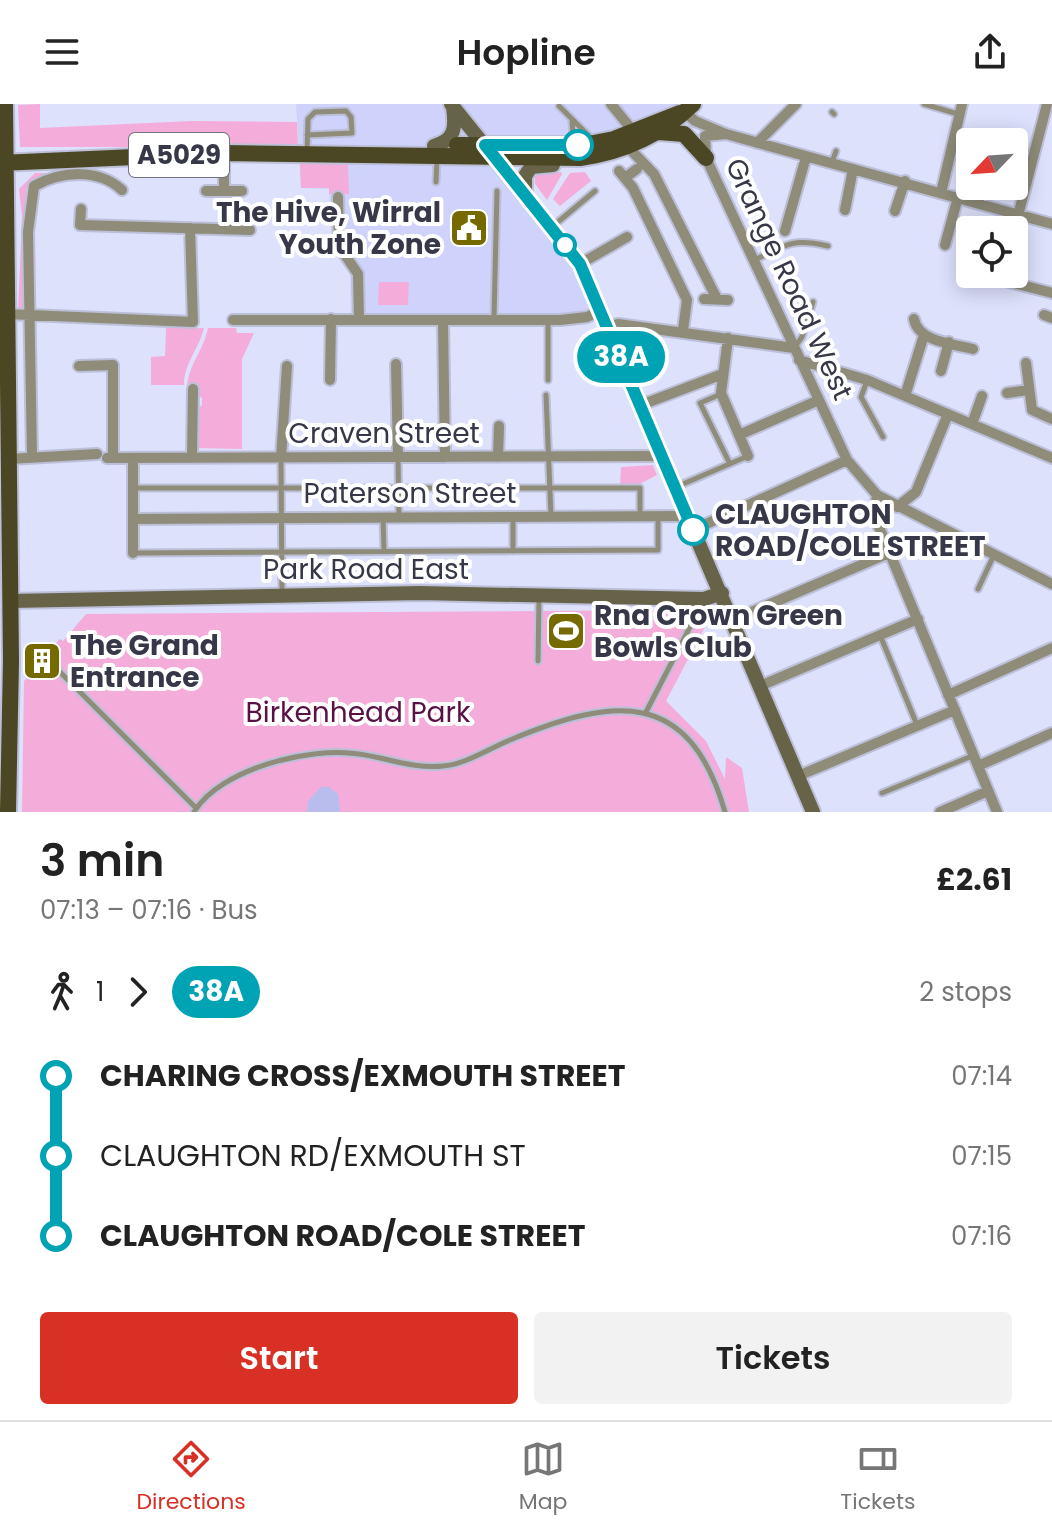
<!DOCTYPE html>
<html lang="en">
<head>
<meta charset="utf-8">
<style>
  body { margin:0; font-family:Poppins,sans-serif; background:#f2f2f2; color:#222; height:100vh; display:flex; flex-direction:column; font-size:30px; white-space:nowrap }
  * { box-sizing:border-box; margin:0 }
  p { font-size:26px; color:#767676 }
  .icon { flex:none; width:44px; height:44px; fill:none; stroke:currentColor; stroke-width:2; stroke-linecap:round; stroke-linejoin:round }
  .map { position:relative; height:708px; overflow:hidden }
  .drawer { display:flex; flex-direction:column; background:#fff; flex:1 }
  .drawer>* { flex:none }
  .badge { padding:0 16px; border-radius:26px; font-size:28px; line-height:52px }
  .needle { width:52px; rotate:245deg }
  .buttons { position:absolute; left:956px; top:24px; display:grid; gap:16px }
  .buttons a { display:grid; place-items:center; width:72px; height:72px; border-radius:8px; background:#fff; box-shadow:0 4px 20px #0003; font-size:40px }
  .map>.badge { position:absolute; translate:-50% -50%; box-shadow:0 0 0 4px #fff }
  .legs { display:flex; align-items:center; gap:12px; height:88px; padding:0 40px; font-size:26px }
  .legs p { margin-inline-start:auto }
  .headline { display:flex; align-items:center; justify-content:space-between; height:136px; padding:0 40px }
  h1 { font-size:44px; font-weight:600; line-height:60px }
  .cta { display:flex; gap:16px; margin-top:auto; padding:16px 40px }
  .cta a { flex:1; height:92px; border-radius:8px; background:#d93025; color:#fff; font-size:32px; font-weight:600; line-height:92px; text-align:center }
  .cta a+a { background:#f2f2f2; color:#222 }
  ul { padding:0 40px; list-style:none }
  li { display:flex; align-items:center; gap:28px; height:80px; font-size:30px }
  li i { display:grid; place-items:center; width:12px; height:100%; margin:0 10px; background:currentColor }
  li i::after { content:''; width:20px; height:20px; margin:-10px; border:6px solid; border-radius:50%; background:#fff }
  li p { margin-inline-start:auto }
  li:first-child i { background:linear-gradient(#0000 50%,currentColor 0) }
  li:last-child i { background:linear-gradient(currentColor 50%,#0000 0) }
  header { display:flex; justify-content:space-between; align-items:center; height:104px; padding:0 40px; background:#fff; font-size:36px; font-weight:600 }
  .tab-bar { display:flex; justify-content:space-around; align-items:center; height:112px; border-top:2px solid #e0e0e0; background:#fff; font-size:22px; color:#767676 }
  .tab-bar a { display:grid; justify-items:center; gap:4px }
  .tab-bar .current { color:#d93025 }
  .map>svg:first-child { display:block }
</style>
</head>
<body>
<header><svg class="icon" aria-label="menu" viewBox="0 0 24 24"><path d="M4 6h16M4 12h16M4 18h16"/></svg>Hopline<svg class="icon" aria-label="share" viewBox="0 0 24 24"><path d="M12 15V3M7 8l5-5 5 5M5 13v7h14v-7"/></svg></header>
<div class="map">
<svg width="1052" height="708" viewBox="0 0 1052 708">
  <rect width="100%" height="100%" fill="#dee1fc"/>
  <path fill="#cfd3fc" d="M296,0H677L624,27L585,36L490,46L580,160L602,206L548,216L351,222L350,168L332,148L329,85L301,84Z"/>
  <path fill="#f4adda" d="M40,0V24L192,17L297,18L298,43H20L18,1Z
    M348,59L349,90H329V84H301L300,60Z
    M561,68L562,70L547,96L535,80V71Z
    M585,68L591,77L560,102L553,95L570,69Z
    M35,69H46L26,85L24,208H18L22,112L19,85Z
    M379,178H409L408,201H378Z
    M166,224H204C199,245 184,259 184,281H151V253L165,252Z
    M208,224H236L237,229H254L242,255V345L195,344L194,307L202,301V294L197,291L194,282H187C190,257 203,248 208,224Z
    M653,361L657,371L634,383L620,382L621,363Z
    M677,506L705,523L666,597L706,637L725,675L726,653L742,664L749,708H22L24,577L31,570L28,567L60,535L63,537L86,510Z"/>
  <path fill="#b9bded" d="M321,683H329L338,690L340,708H307L308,697Z"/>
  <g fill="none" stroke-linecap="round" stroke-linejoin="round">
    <defs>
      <path id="lane" d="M924,0L958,10
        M559,2L593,36
        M832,8L834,10
        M568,36L573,30L572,18
        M307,49L308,15L315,8L346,7L351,13L352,29L307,31
        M832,58L836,47
        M436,78L437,55
        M552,123L595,87
        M755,156C786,140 793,134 828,142
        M494,214L497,87
        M548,217V276
        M794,244L802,233L813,198
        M867,277L861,293L883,333
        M721,290L700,299L730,360
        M546,291L551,412
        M398,354L399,412
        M281,355L282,489
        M676,383L748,352
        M134,384H640V412
        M513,413V447
        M383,414L384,447
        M134,449L658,446V413
        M978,485L994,451
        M880,531L917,621
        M538,557L539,494
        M57,565L196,704
        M646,608L704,496
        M882,689L972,652
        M194,708C220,665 310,642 359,650C388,654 413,665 443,662C464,661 490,644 510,636C613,593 689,583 725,708"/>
      <path id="street" d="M611,0L633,27
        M685,8L695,17L726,30L1052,120
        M726,30L705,32L706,54L847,356L877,391L1052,480
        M757,39L796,0
        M628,43L654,70L717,195
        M619,67L633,84L687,196L683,226
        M626,73L637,65
        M206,87H242
        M224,87V49
        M941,89L962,0
        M338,93L339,142L358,170L359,216
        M978,99L982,82
        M81,105L80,121L250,126
        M845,106L853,65
        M895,107L905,77
        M785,127L806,53
        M1014,127L1047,0
        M945,141L958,93
        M580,160L627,133
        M998,175L1052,189
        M704,195L728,196
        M7,210L193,218L190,124
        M1044,211L1052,214
        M914,215C918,238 954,240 973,245
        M233,216H560L587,213L602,206
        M443,216L445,353
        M609,223L618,220L794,244
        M728,234L721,289L748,352
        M799,256L867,276L1052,354
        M1026,259L1032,306L1052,315
        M396,260L398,353
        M79,262L113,261V354
        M941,267L949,238
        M330,276L331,215
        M1007,289L1028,286
        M905,292L924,231
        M641,301L720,271
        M972,320L982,292
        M739,331L819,296
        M32,352L28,128L34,82C62,67 98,64 122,86
        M498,353L499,322
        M107,354L661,352
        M192,354L193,285
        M281,354L287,262
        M9,355L97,350
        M877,391L874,411L997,708
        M897,403L916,388L948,310
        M133,415L686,412
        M693,426L847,356
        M133,449V354
        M733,516L889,449
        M760,582L918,515
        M948,591L1052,544
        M978,662L1052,629
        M798,672L955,606
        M940,708L988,687"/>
      <path id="secondary" d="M451,0L580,160L813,708
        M434,42C455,36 456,24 453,3
        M525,89V72L531,63L553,61
        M10,497L420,489L704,495L722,489"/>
      <path id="primary" d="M5,0L11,557L8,708
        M659,28L684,30L706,54
        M457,41H583L614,35L680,9
        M0,59L224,49L580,54C624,48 661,31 693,0"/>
    </defs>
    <use href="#lane" stroke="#bcbfd8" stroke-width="9"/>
    <use href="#street" stroke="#bcbfd8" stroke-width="14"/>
    <use href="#secondary" stroke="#bcbfd8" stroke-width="18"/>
    <use href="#primary" stroke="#bcbfd8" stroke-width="20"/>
    <use href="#lane" stroke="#8f8c7a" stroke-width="5"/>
    <use href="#street" stroke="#8f8c7a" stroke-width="10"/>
    <use href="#secondary" stroke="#676348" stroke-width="14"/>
    <use href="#primary" stroke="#4b4624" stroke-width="16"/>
  </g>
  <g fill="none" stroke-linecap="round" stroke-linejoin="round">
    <defs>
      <path id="line-1" d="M578,41H485L580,160L693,426"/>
    </defs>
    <use href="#line-1" stroke="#fff" stroke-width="18"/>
    <use href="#line-1" stroke="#00a3b4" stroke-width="12"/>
  </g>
  <defs>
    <symbol id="civic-square" viewBox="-11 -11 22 22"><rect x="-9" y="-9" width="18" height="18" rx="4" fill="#766900" stroke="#fff"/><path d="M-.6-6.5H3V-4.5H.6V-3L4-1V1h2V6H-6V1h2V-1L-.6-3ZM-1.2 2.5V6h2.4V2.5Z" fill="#fff"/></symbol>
    <symbol id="stadium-square" viewBox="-11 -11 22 22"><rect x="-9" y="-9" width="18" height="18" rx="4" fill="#766900" stroke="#fff"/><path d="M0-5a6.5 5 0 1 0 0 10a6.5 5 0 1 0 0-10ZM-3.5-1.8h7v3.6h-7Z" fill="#fff"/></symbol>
    <symbol id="building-square" viewBox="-11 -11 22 22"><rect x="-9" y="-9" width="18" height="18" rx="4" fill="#766900" stroke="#fff"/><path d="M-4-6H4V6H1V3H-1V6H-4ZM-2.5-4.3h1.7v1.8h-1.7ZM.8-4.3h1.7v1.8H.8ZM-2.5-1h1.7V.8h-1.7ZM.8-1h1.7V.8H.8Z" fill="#fff"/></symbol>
  </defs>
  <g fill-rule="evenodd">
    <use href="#civic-square" x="447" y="102" width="44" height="44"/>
    <use href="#stadium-square" x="544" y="505" width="44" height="44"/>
    <use href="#building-square" x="20" y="535" width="44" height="44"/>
  </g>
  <g fill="#fff" stroke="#00a3b4" stroke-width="4">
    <circle cx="578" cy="41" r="14"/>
    <circle cx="565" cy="141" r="10"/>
    <circle cx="693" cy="426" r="14"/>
  </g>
  <g text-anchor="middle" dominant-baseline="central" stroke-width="8" stroke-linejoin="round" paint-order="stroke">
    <rect fill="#fff" stroke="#72737f" stroke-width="2" x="129" y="29" width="100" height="44" rx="6"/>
    <g font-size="26" font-weight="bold" fill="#363748">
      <text x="179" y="51">A5029</text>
    </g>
    <g font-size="28" font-weight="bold" fill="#363748" stroke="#fff" text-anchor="start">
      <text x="441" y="108" text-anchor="end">The Hive, Wirral<tspan x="441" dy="32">Youth Zone</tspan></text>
      <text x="594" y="511">Rna Crown Green<tspan x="594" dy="32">Bowls Club</tspan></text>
      <text x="70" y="541">The Grand<tspan x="70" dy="32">Entrance</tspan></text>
    </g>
    <g font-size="28" fill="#363748" stroke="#fff">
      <text transform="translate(789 175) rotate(65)">Grange Road West</text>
      <text x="384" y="329">Craven Street</text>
      <text x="410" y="389">Paterson Street</text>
      <text x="366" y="465">Park Road East</text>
    </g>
    <g font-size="28" font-weight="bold" fill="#363748" stroke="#fff" text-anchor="start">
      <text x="715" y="410">CLAUGHTON<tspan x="715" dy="32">ROAD/COLE STREET</tspan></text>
    </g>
    <g font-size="28" fill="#581045" stroke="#fff">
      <text x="358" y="608">Birkenhead Park</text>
    </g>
  </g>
</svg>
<div class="buttons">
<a><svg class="needle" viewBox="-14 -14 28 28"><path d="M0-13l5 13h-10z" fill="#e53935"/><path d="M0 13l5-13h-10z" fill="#767676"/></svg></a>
<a><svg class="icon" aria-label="locate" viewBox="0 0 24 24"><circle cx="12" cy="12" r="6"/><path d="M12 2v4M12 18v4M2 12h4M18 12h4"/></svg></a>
</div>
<b class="badge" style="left:621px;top:253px;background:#00a3b4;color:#fff">38A</b>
</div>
<section class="drawer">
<div class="headline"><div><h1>3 min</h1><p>07:13 – 07:16 · Bus</p></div><b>£2.61</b></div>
<div class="legs"><svg class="icon" aria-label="walk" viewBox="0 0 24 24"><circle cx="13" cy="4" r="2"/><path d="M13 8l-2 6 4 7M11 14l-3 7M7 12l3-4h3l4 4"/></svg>1<svg class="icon" aria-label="forward" viewBox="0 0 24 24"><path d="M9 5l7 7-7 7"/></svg><b class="badge" style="background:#00a3b4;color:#fff">38A</b><p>2 stops</p></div>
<ul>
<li><i style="color:#00a3b4"></i><b>CHARING CROSS/EXMOUTH STREET</b><p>07:14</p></li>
<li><i style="color:#00a3b4"></i><span>CLAUGHTON RD/EXMOUTH ST</span><p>07:15</p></li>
<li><i style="color:#00a3b4"></i><b>CLAUGHTON ROAD/COLE STREET</b><p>07:16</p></li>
</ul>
<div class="cta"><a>Start</a><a>Tickets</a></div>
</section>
<nav class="tab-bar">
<a class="current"><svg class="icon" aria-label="directions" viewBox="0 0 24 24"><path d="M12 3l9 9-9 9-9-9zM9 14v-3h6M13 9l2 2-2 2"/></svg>Directions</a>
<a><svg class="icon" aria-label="map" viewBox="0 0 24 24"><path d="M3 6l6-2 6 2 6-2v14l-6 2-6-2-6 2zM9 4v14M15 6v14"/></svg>Map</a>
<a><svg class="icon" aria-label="tickets" viewBox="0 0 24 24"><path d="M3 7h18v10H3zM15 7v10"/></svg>Tickets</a>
</nav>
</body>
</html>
